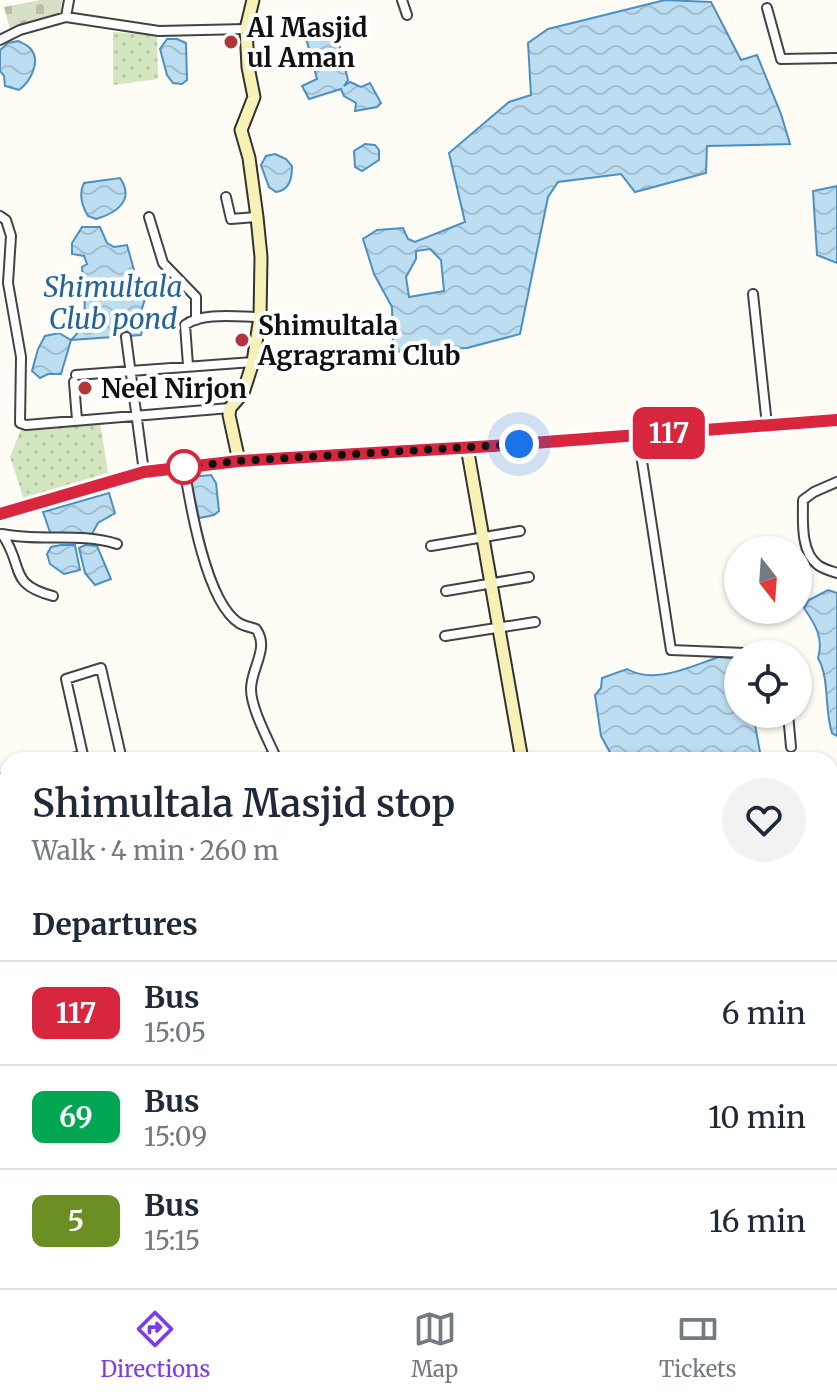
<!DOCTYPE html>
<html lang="en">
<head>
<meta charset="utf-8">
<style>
  body { margin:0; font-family:Merriweather,serif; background:#f2f2f3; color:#1f2937; height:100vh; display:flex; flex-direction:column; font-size:30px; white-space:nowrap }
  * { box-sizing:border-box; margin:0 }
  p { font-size:26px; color:#747a83 }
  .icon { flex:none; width:44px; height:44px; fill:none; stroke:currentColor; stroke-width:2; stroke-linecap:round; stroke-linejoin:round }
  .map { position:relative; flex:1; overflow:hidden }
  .sheet { position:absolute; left:0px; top:752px; width:838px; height:536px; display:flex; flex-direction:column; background:#fff; border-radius:24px 24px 0 0; box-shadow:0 2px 6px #0004 }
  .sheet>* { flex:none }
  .badge { padding:0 16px; border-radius:12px; font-size:28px; line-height:52px }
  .needle { width:52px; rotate:163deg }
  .tools { position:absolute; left:724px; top:536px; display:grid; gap:16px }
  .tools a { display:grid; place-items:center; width:88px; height:88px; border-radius:50%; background:#fff; box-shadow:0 2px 6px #0004; font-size:40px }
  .you { position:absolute; width:40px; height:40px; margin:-20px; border:6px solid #fff; border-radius:50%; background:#1a73e8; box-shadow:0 0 0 12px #1a73e833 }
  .map>.badge { position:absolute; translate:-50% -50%; box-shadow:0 0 0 4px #fff }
  h2 { padding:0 32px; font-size:30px; line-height:72px }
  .round { display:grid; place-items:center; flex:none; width:84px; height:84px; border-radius:42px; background:#f2f2f3 }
  .summary { display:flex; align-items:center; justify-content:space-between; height:136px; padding:0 32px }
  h1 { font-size:38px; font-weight:600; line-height:60px }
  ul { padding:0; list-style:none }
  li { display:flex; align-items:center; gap:24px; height:104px; padding:0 32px; border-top:2px solid #e0e1e3 }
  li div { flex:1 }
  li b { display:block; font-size:30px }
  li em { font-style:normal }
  li .badge { min-width:88px; font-weight:700; text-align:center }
  .tab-bar { display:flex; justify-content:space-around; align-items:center; height:112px; border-top:2px solid #e0e1e3; background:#fff; font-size:22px; color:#747a83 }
  .tab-bar a { display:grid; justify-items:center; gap:4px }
  .tab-bar .active { color:#7c3aed }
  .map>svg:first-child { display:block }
</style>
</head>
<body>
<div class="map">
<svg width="837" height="1288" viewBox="0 0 837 1288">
  <defs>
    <pattern id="cemetery-stones" width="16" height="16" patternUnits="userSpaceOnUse" patternTransform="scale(2)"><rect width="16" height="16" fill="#d7dfc6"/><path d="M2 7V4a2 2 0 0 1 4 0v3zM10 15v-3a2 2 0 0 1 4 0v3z" fill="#b8bea9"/></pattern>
    <pattern id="park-dots" width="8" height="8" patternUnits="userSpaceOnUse" patternTransform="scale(2)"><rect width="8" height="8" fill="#d3e6c0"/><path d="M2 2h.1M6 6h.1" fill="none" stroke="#b4c4a4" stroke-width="1.8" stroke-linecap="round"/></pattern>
    <pattern id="water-waves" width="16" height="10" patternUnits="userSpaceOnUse" patternTransform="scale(2)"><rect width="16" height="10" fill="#bdddf1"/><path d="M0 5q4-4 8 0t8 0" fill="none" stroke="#a1bdce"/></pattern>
  </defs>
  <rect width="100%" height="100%" fill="#fefcf4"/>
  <path fill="url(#cemetery-stones)" d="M40,0H62L61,14L10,29L4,7Z"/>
  <path fill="url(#park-dots)" d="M113,32L157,35L158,79L113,85Z
    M100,423L109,478L25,503L10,457L21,429L30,430Z"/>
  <path fill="url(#water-waves)" stroke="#4b90c1" stroke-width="2" fill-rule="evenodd" d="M665,0L711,2L741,60L757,55L781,114L790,144L707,146L706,173L635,192L621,174L558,182L548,197L520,334L467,348L393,352L392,307L374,274L363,239L377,230L403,228L408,239L415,242L465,222L449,153L509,102L531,95L528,43L548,29ZM430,249L441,260L444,291L409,297L406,277L416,259V251Z
    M335,27L348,80L344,86L350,82L361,87L370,83L381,103L377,107L355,111L356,103L344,96L341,89L309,99L302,86L317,79L306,38Z
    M167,39H177L186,43L187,80L182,84L173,83L167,75L160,49Z
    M18,41C22,43 27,45 30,48C42,61 30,82 19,90L5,86L4,76L0,71V50L8,43Z
    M365,144L375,145L379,150V160L362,171L355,167L354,151Z
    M275,154L286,159L292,166C292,178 290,190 276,192L269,187L261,165L266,156Z
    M120,178C135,200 117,213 96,219L88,216C82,206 78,195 84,183Z
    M837,186V263L817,255L813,191Z
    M82,227H100L107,243L114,247L127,245L134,270L132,279L145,299L140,315L144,324L141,335L71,340L61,374H48L40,378L32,371L38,349L45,336L59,333L71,340C92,322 83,291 82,267L87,264L84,256L72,254V243Z
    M211,475L216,483L219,511L214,515L199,518L190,477Z
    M109,493L115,513L98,523L92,534L51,535L43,512Z
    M61,545H75L80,570L64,574L50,564L47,554L51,547Z
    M85,545L97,546L111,579L95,585L85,573L79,548Z
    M828,590L837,593V736L832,733C824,709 830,679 818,658C824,638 815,624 804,608L809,600Z
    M719,657L738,659V714H753L760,752L746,760H614L601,736L595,695L601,688L602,678L627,669C655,685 691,666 719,657Z"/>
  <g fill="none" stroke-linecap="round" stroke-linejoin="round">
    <defs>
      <path id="street" d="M402,0L407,15
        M767,8L781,59L837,58
        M66,17L69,0
        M0,40L20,30L66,17L159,31L246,29
        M226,197L231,219L257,217
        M0,216L6,220L11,236L8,283L21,357L20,423L26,425L230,408
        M149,217L163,263L196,297V320
        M753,294L767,425
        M126,337L144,472
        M188,365L185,325C202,312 238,317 260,317
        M76,375L253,362
        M74,382L77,420
        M638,435L671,650L771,654
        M184,467C190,504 206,602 239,623C244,626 250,627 256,629C270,648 251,668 251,689C251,709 269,741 277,760
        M837,482L814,492L803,500C803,519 800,552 818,565C823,569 831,571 837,573
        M2,534C41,542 80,532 117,544
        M2,534C25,567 7,584 53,596
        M431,546L520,531
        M446,591L529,577
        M445,636L535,622
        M788,714L791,747
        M66,760L83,755L66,679L101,668L122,760
        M260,760L275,755
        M0,779L8,776
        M0,830L8,827
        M830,844L837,842
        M0,933L6,949
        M830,1026L837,1025"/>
      <path id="secondary" d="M467,447L522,760
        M239,461L229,415L230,408L243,393L253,362L260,317L261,257L257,217L249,158L241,130L254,97L248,67L246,29L253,0
        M0,514L144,472L239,461L519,444L837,420
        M569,1280V1288"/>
    </defs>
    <use href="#street" stroke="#434343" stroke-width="12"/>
    <use href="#secondary" stroke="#323232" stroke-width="15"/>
    <use href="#street" stroke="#fff" stroke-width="8"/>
    <use href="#secondary" stroke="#f7f1b6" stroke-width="11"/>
  </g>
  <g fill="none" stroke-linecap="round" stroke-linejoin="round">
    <defs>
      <path id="line" d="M0,514L144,472L239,461L493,446L837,420"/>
    </defs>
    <use href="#line" stroke="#fff" stroke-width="18"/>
    <use href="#line" stroke="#d7263d" stroke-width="12"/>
    <path stroke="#101010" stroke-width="8" stroke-dasharray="0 14.4" d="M184,467L239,461L519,444"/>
  </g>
  <g fill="#b33539" stroke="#fff" stroke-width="3">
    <circle cx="231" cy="42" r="8"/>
    <circle cx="242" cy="340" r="8"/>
    <circle cx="85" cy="388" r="8"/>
  </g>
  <circle fill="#fff" stroke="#d7263d" stroke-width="4" cx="184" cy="467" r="16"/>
  <g text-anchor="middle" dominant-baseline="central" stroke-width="8" stroke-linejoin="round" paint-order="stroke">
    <g font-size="26" font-weight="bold" fill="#101010" stroke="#fff" text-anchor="start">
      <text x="247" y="27">Al Masjid<tspan x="247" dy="30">ul Aman</tspan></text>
      <text x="258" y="325">Shimultala<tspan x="258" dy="30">Agragrami Club</tspan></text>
      <text x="101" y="388">Neel Nirjon</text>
    </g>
    <g font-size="28" font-style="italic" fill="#246397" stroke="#fff">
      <text x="113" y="287">Shimultala<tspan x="113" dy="32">Club pond</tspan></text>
    </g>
  </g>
</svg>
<div class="tools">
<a><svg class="needle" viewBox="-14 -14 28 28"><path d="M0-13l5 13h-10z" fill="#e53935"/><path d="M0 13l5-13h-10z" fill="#747a83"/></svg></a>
<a><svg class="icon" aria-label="locate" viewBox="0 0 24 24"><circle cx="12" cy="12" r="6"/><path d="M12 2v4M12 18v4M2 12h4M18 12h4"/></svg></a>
</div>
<div class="you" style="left:519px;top:444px"></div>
<b class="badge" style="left:669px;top:433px;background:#d7263d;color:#fff">117</b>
<section class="sheet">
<div class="summary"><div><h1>Shimultala Masjid stop</h1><p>Walk · 4 min · 260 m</p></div><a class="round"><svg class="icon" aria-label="heart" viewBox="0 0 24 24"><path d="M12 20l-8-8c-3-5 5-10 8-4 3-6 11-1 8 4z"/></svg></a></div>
<h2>Departures</h2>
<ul>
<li><span class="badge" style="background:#d7263d;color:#fff">117</span><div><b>Bus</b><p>15:05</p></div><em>6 min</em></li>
<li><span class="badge" style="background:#00a651;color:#fff">69</span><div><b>Bus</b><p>15:09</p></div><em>10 min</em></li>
<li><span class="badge" style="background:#6b8e23;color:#fff">5</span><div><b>Bus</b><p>15:15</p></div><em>16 min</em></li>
</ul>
</section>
</div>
<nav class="tab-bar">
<a class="active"><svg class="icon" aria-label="directions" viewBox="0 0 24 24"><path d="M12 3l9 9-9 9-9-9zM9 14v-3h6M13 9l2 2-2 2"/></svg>Directions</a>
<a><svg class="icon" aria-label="map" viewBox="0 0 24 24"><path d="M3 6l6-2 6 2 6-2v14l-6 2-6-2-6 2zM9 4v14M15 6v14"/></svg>Map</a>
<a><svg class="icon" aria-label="tickets" viewBox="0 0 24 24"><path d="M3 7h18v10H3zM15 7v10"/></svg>Tickets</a>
</nav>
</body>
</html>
